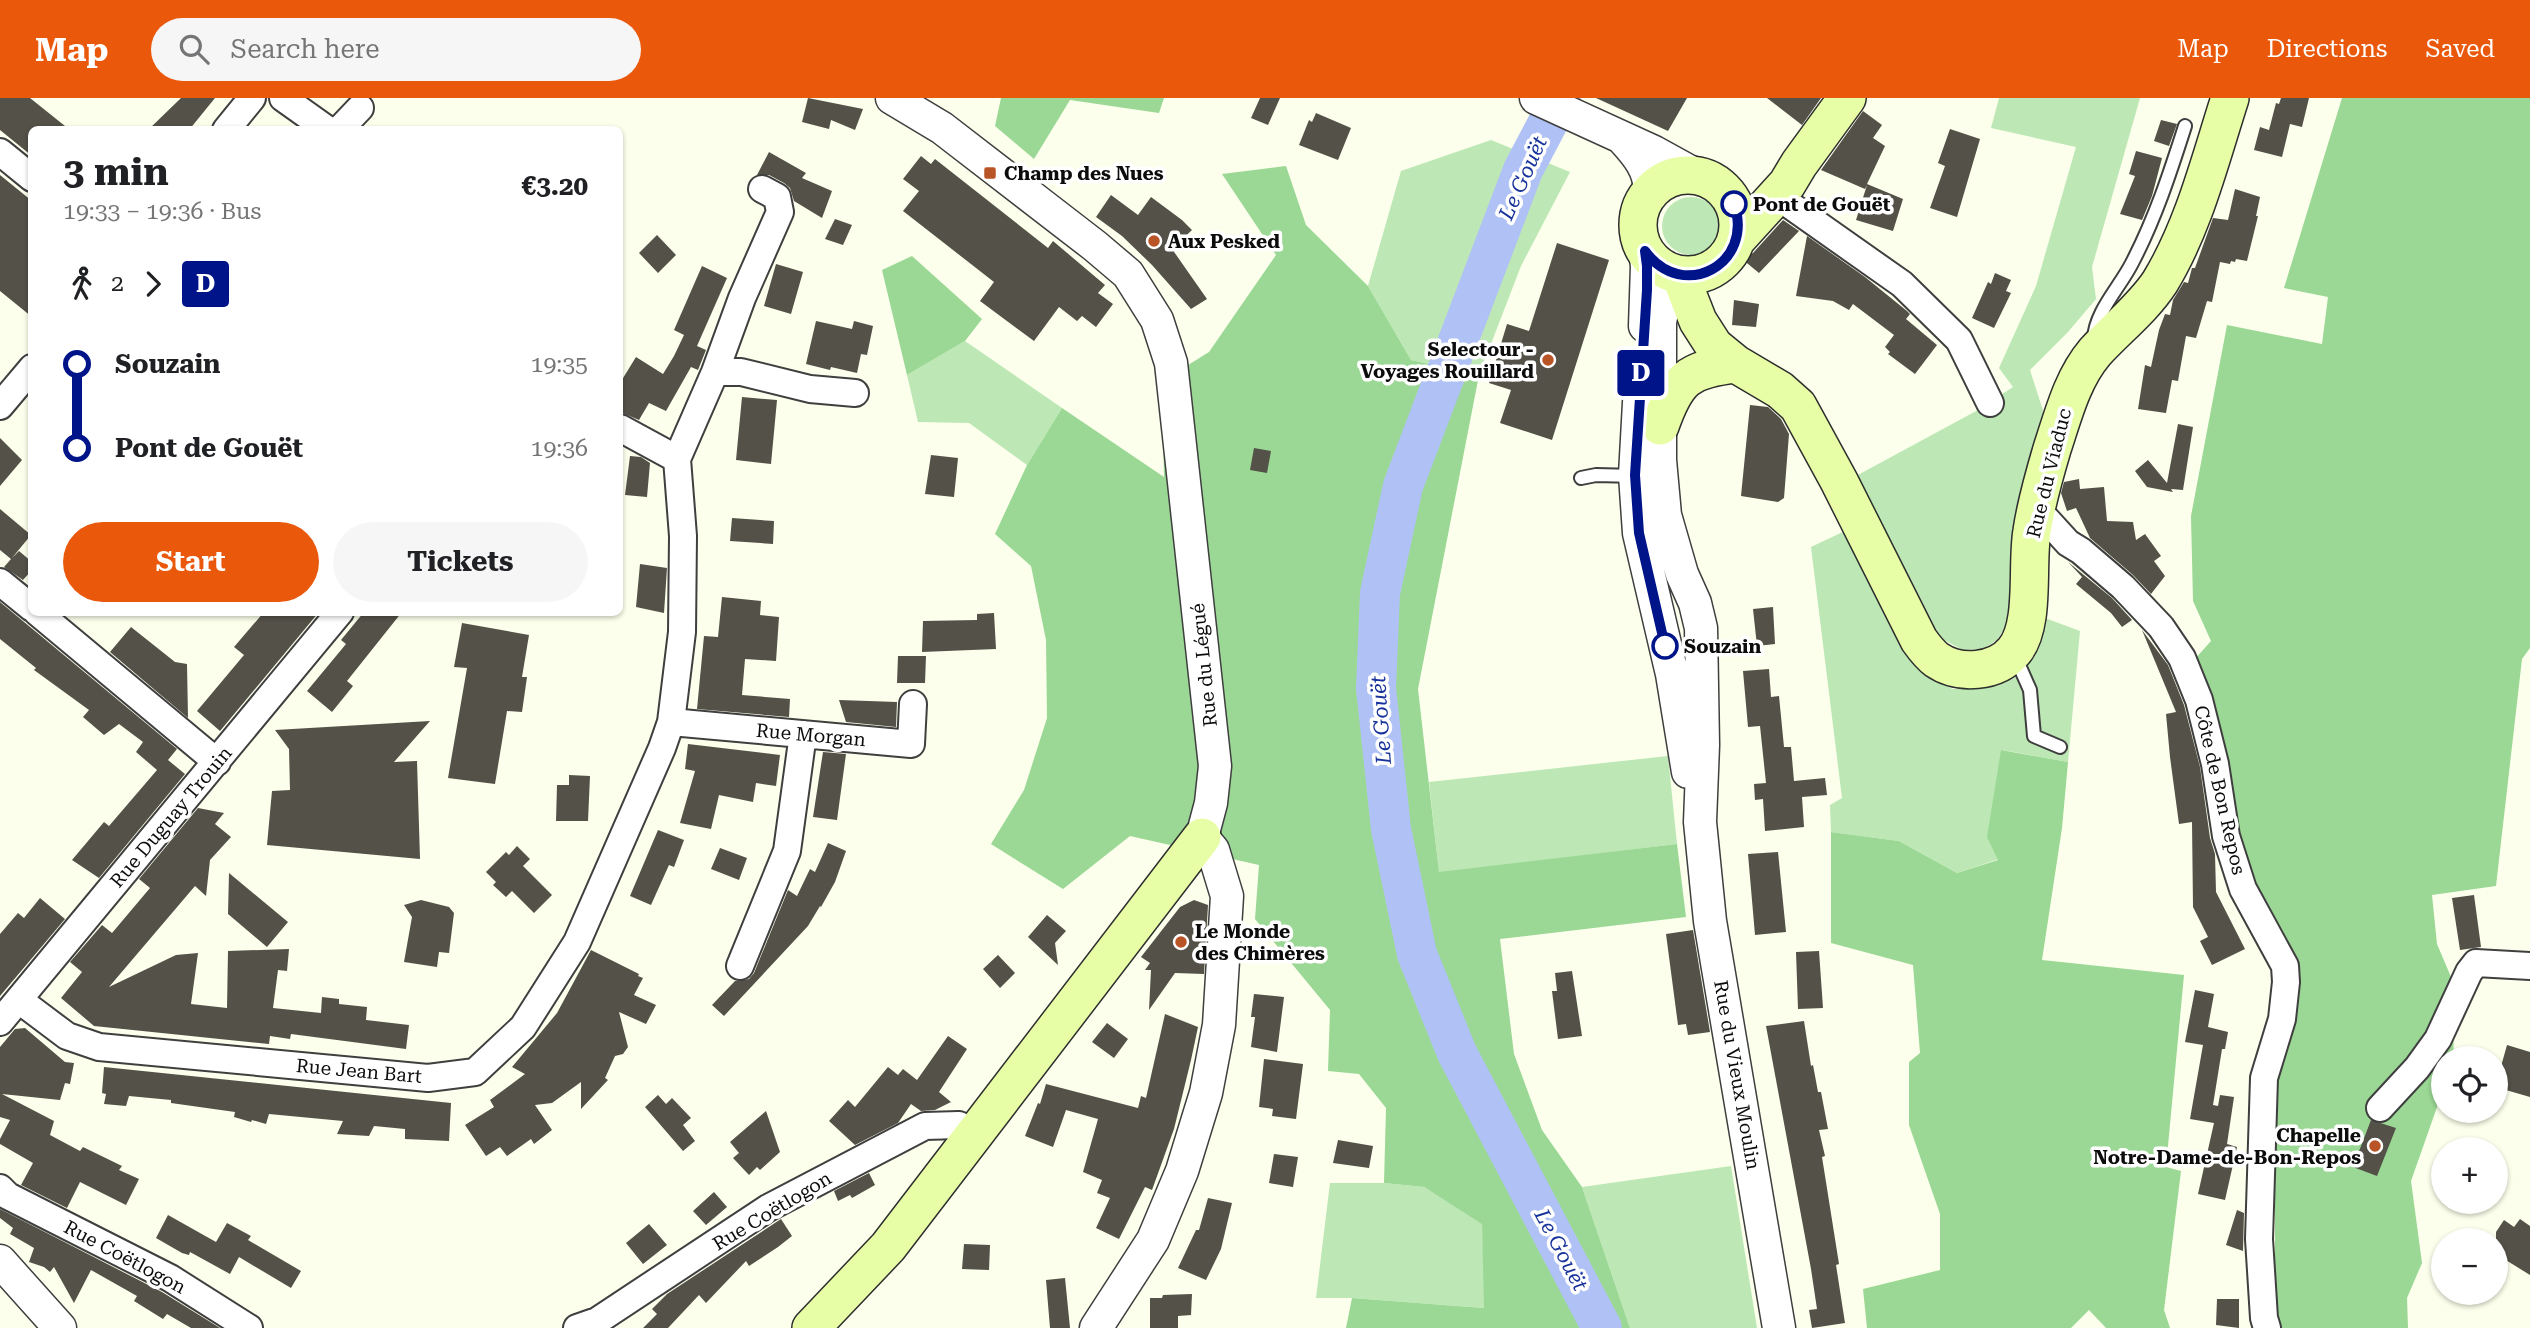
<!DOCTYPE html>
<html lang="en">
<head>
<meta charset="utf-8">
<style>
  body { margin:0; font-family:"Roboto Serif",serif; background:#f6f6f6; color:#202124; height:100vh; display:flex; flex-direction:column; font-size:26px; white-space:nowrap }
  * { box-sizing:border-box; margin:0 }
  p { font-size:23px; color:#757577 }
  .icon { flex:none; width:38px; height:38px; fill:none; stroke:currentColor; stroke-width:2; stroke-linecap:round; stroke-linejoin:round }
  .map { position:relative; flex:1; overflow:hidden }
  .panel { position:absolute; left:28px; top:28px; width:595px; height:490px; display:flex; flex-direction:column; background:#fff; border-radius:10px; box-shadow:0 2px 5px #0004 }
  .panel>* { flex:none }
  .badge { padding:0 14px; border-radius:5px; font-size:24px; line-height:46px }
  .buttons { position:absolute; left:2431px; top:948px; display:grid; gap:14px }
  .buttons a { display:grid; place-items:center; width:77px; height:77px; border-radius:50%; background:#fff; box-shadow:0 2px 5px #0004; font-size:35px }
  .map>.badge { position:absolute; translate:-50% -50%; box-shadow:0 0 0 4px #fff }
  .legs { display:flex; align-items:center; gap:10px; height:77px; padding:0 35px; font-size:23px }
  .legs p { margin-inline-start:auto }
  .headline { display:flex; align-items:center; justify-content:space-between; height:119px; padding:0 35px }
  h1 { font-size:38px; font-weight:700; line-height:52px }
  .button { display:flex; gap:14px; margin-top:auto; padding:14px 35px }
  .button a { flex:1; height:80px; border-radius:42px; background:#ea580c; color:#fff; font-size:28px; font-weight:700; line-height:80px; text-align:center }
  .button a+a { background:#f6f6f6; color:#202124 }
  ul { padding:0 35px; list-style:none }
  li { display:flex; align-items:center; gap:24px; height:84px; font-size:26px }
  li i { display:grid; place-items:center; width:10px; height:100%; margin:0 9px; background:currentColor }
  li i::after { content:''; width:18px; height:18px; margin:-9px; border:5px solid; border-radius:50%; background:#fff }
  li p { margin-inline-start:auto }
  li:first-child i { background:linear-gradient(#0000 50%,currentColor 0) }
  li:last-child i { background:linear-gradient(currentColor 50%,#0000 0) }
  header { display:flex; align-items:center; gap:42px; box-sizing:border-box; height:98px; padding:0 35px; background:#ea580c; color:#fff }
  header strong { font-size:33px }
  nav { display:flex; gap:38px; margin-inline-start:auto; font-size:24px }
  .search { width:490px; height:63px; background:#f6f6f6; display:flex; align-items:center; gap:18px; box-sizing:border-box; padding:0 24px; border-radius:38px; color:#757577; font-size:26px }
  .map>svg:first-child { display:block }
</style>
</head>
<body>
<header>
<strong>Map</strong>
<div class="search"><svg class="icon" aria-label="search" viewBox="0 0 24 24"><circle cx="10" cy="10" r="6"/><path d="M15 15l6 6"/></svg>Search here</div>
<nav><a>Map</a><a>Directions</a><a>Saved</a></nav>
</header>
<div class="map">
<svg width="2530" height="1230" viewBox="0 0 2530 1230">
  <rect width="100%" height="100%" fill="#fbffeb"/>
  <path fill="#bde8b5" d="M1999,0H2140L2092,169L2096,201L2068,234L2030,272L2046,322L2014,480L2008,523L1998,541L1984,551L1963,552L1942,541L1925,525L1856,378L1978,312L2013,289L1999,270L2036,188L2076,49L1991,30Z
    M1491,42L1570,74L1521,168L1479,277L1411,262L1368,188L1401,73Z
    M1662 128a29 29 0 1 1 58 0a29 29 0 1 1-58 0Z
    M965,243L1062,310L1027,367L969,325L918,324L907,277Z
    M1847,432L1916,564L1952,591L1987,590L2015,580L2045,520L2080,533L2068,664L2002,652L1999,761L1957,775L1899,743L1831,734L1830,707L1842,700L1811,449Z
    M1668,658L1677,746L1439,775L1429,684Z
    M1731,1068L1757,1230H1630L1582,1089Z
    M1330,1085H1384L1424,1089L1482,1125L1485,1210L1352,1200H1316Z"/>
  <path fill="#9bd895" d="M1001,0H1164L1159,15L1070,2L1034,61L995,28Z
    M2342,0H2530V550L2522,561L2496,788L2432,797L2437,846L2451,879L2454,960L2443,961V992L2411,1083L2422,1165L2407,1200L2408,1230H2281L2275,1212V986L2298,906L2294,860L2241,765L2194,562L2211,543L2193,503L2191,418L2227,227L2322,246L2328,199L2284,190Z
    M1286,68L1306,127L1368,188L1411,262L1479,277L1418,591L1439,774L1677,746L1686,819L1500,841L1514,956L1542,1032L1582,1089L1630,1230H1346L1352,1200L1484,1210L1482,1126L1424,1089L1384,1085L1386,1010L1359,976L1328,973L1330,912L1255,821L1259,767L1130,738L1063,791L991,746L1024,692L1047,620L1046,542L1031,468L995,436L1027,367L1062,310L1164,379L1163,325L1156,287L1209,254L1276,157L1222,76Z
    M912,158L982,221L965,243L907,277L882,172Z
    M2001,652L2068,664L2062,730L2042,862L2184,877L2166,1069L2181,1073L2164,1212L2170,1230H2106L2089,1212L2071,1230H1867L1863,1191L1940,1172V1116L1909,1027V964L1920,955L1913,867L1831,845V734L1899,743L1957,775L1998,762L1987,739Z"/>
  <g fill="none" stroke-linecap="round" stroke-linejoin="round">
    <path stroke="#b0c2f5" stroke-width="40" d="M1561,0L1523,72L1403,388L1380,495L1376,590L1391,731L1417,856L1457,955L1602,1230"/>
  </g>
  <path fill="#545148" d="M0,0H30L70,32H32V58L0,32Z
    M181,0H215L189,32H148Z
    M808,0L863,11L855,32L831,22L829,31L802,24Z
    M1260,0H1280L1268,27L1251,20Z
    M1596,0H1687L1668,33Z
    M1767,0H1821L1802,27Z
    M2281,0H2309L2302,29L2290,26L2282,59L2254,52L2260,29L2269,32L2276,5L2279,6Z
    M1863,13L1882,27L1873,40L1885,48L1867,86L1903,101L1893,133L1856,122L1867,87L1865,91L1821,72Z
    M1316,15L1351,30L1338,62L1299,47L1309,22L1312,24Z
    M2161,22L2177,26L2169,48L2154,43Z
    M1950,31L1980,41L1957,119L1930,110L1945,68L1938,65Z
    M2136,53L2162,60L2152,98L2142,122L2120,116L2135,78L2129,76Z
    M769,54L806,75L802,80L832,93L822,120L794,103L790,90L784,85L769,77H757Z
    M921,58L931,66L935,61L1048,150L1053,143L1105,187L1098,195L1113,206L1096,229L1082,218L1077,223L1059,209L1034,243L980,203L994,184L903,113L919,93L903,81Z
    M0,77L32,103V219L0,193Z
    M2235,91L2260,99L2256,118H2258L2247,163L2236,161L2235,164L2231,163L2230,166L2220,164L2212,204L2207,203L2196,240L2186,238L2178,283L2172,282L2166,315L2138,311L2145,267L2151,269L2159,232L2165,216L2170,217L2173,202L2184,184L2188,185L2192,170H2195L2213,120L2228,122Z
    M1111,97L1138,117L1151,99L1182,122L1192,132L1172,151L1207,201L1191,211L1152,167L1122,138L1096,119Z
    M835,121L852,127L843,147L825,141Z
    M1783,122L1799,133L1759,175L1742,161L1753,155Z
    M657,137L676,157L658,175L639,155Z
    M1807,138L1865,179L1907,213L1910,216L1906,221L1937,247L1915,276L1888,256L1890,254L1885,249L1894,237L1853,206L1849,212L1833,203L1796,198Z
    M1557,145L1609,162L1552,342L1500,325L1511,292L1489,285L1507,226L1529,233Z
    M776,166L803,174L791,216L764,208Z
    M702,168L727,180L697,248L706,252L698,272L691,269L666,313L649,305L639,322L620,314V285L636,259L663,276L674,258L684,237L674,232Z
    M1995,175L2011,182L2006,193L2011,195L1994,230L1972,220L1988,184L1991,186Z
    M1734,202L1759,206L1756,229L1732,227Z
    M816,223L852,231L854,223L873,228L867,257L861,256L857,275L831,269L830,272L806,266Z
    M742,299L777,302L771,366L736,362Z
    M1750,307L1768,309L1781,321L1789,336L1784,400L1778,404L1741,398Z
    M2178,326L2193,329L2183,392L2171,391L2173,394L2147,389L2135,373L2148,362L2167,385Z
    M0,340L22,362L0,388Z
    M1254,350L1271,353L1267,375L1250,372Z
    M931,357L958,360L954,399L925,396Z
    M630,358L641,359L650,365L647,399L625,397Z
    M2079,381L2080,391L2104,389L2107,423L2133,424L2136,442L2145,436L2161,458L2154,463L2165,478L2151,496L2133,477L2090,440L2076,410L2067,413L2061,395L2064,384Z
    M0,411L31,437L12,460L19,453L32,464V472L23,482L4,469L11,461L0,452Z
    M732,420L774,423L773,446L730,443Z
    M2068,464L2112,500L2132,522L2122,529L2111,515L2076,486L2082,479Z
    M640,466L667,470L664,515L636,509Z
    M722,499L761,503L760,517L779,519L776,563L745,561L742,597L790,601L789,619L697,611L704,538L718,539Z
    M0,504L177,651L168,662L185,676L99,780L72,762L104,724L109,728L157,672L136,654L143,644L119,626L104,637L83,619L89,612L34,572L36,570L0,541Z
    M1773,509L1775,546L1757,548L1753,511Z
    M264,514H319L220,633L197,613L244,557L234,549Z
    M364,514H402L347,583L353,588L332,614L307,593L346,546L341,542Z
    M994,515L996,551L922,554L923,523L977,522V516Z
    M462,525L529,537L522,579H527L522,614L507,613L495,686L448,680L467,570L454,569Z
    M131,529L175,564L187,566L188,620L110,554Z
    M2142,532L2168,567L2184,607L2200,669L2210,740L2215,756L2216,794L2245,851L2212,867L2200,843L2208,839L2193,809L2192,724L2179,726L2170,659L2166,616L2176,614Z
    M898,558H926L925,585H897Z
    M1769,571L1771,599L1779,598L1784,649H1791L1794,683L1825,680L1827,697L1802,699L1804,729L1765,733L1763,701L1755,702L1754,686L1766,685L1760,628L1748,629L1743,573Z
    M839,602L897,604L896,629L846,624Z
    M430,623L394,664L417,663L420,761L267,747L272,693L290,692L289,651L275,632Z
    M688,646L780,657L776,688L756,685L753,704L719,697L711,731L680,725L695,673L685,671Z
    M823,654L846,656L837,722L813,719Z
    M569,677L590,678L588,723H556L557,687H569Z
    M198,710L224,715L215,726L231,739L210,762L206,798L195,788L109,889L176,857L198,855L191,906L227,910L228,853L289,851L287,873L278,872L273,910L321,915L322,899L339,901V906L367,909L366,922L409,927L406,951L291,936L290,941L270,938L269,946L94,928L61,900L82,874L70,864L102,827L112,835L150,790L139,781Z
    M658,732L684,742L674,769L669,767L651,807L630,798Z
    M828,745L846,753L835,784L821,809L820,808L808,828L724,918L712,907L735,883L749,881L754,875L788,792L797,798L810,771L815,774Z
    M517,748L530,761L523,768L552,797L534,815L512,793L506,799L493,787L496,784L486,774L506,754L509,757Z
    M720,750L747,760L739,782L711,771Z
    M1778,754L1786,834L1755,837L1748,756Z
    M229,775L288,824L267,849L228,816Z
    M2474,797L2481,849L2460,852L2452,800Z
    M40,800L65,821L0,898V836L18,815L24,820Z
    M421,802L449,809L454,815L449,855L439,854L437,869L404,864L412,819L404,807Z
    M1194,802L1208,807L1204,876L1175,875L1149,912L1151,872H1145L1150,865L1141,859L1180,809Z
    M1047,817L1066,833L1055,845L1058,867L1028,839Z
    M1693,832L1710,934L1688,937L1686,926L1678,927L1666,836Z
    M591,852L639,876L638,878L643,880L634,897L656,907L646,926L619,914L628,949L623,956L615,958L605,980L608,982L581,1011V984L552,1005L535,1007L552,1032L534,1046L531,1041L507,1058L500,1049L486,1058L465,1027L494,1009L490,1002L525,976L512,969L557,915Z
    M1819,853L1823,910L1798,911L1796,854Z
    M998,857L1015,875L1000,890L983,871Z
    M1572,873L1582,938L1558,941L1552,893H1557L1555,875Z
    M2195,892L2214,896L2208,929L2228,934L2225,951H2222L2213,1007L2218,1008L2220,997L2234,999L2227,1046L2237,1049L2225,1102L2198,1096L2214,1025L2190,1021L2203,947L2185,944Z
    M1254,896L1284,899L1277,954L1251,949L1255,919H1251Z
    M1165,916L1198,929L1191,962L1174,1031L1152,1092L1145,1089L1119,1141L1096,1130L1110,1100L1097,1095L1102,1082L1083,1074L1098,1021L1066,1012L1053,1049L1025,1038L1038,1005L1040,1006L1046,986L1138,1010L1141,998L1146,1000Z
    M1804,923L1811,968L1813,967L1818,994H1821L1828,1031L1819,1032L1825,1058L1822,1059L1839,1166L1836,1167L1845,1225L1812,1230L1809,1212L1817,1211L1811,1171L1766,928Z
    M1107,925L1128,941L1114,960L1092,944Z
    M25,930L65,964L74,965L70,986L65,985L60,1002L2,996L54,1023L50,1037L80,1053L83,1049L122,1068L119,1072L139,1081L126,1107L80,1084L67,1110L21,1087L33,1065L0,1046V1041L10,1022L0,1019V949L15,931Z
    M948,938L967,951L939,994L951,1004L935,1012L921,1013L911,1006L898,1025L855,1047L829,1023L848,1002L855,1009L888,969L898,977L903,971L917,982Z
    M2507,947L2530,954V999L2499,990L2503,973L2500,972Z
    M1264,961L1303,966L1296,1021L1272,1018L1273,1011L1259,1009Z
    M104,969L451,1005L449,1043L405,1041V1031L374,1028L369,1038L337,1036L343,1023L269,1016L266,1026L252,1022L251,1024L234,1019L235,1014L171,1005V1002L129,998L126,1008L104,1006L106,996L102,995Z
    M658,997L666,1006L672,1000L691,1020L683,1027L695,1043L683,1053L645,1009Z
    M766,1013L780,1054L760,1072L757,1069L749,1077L733,1060L739,1055L730,1044Z
    M2371,1022L2396,1030L2377,1078L2353,1069Z
    M1338,1042L1373,1048L1369,1070L1333,1065Z
    M1274,1056L1298,1059L1293,1089L1269,1085Z
    M869,1075L875,1087L852,1100L850,1097L838,1103L834,1093Z
    M714,1094L727,1109L706,1127L693,1113Z
    M1208,1100L1232,1105L1221,1151L1206,1182L1178,1170L1196,1132H1199Z
    M0,1111L162,1194L220,1230H191L167,1216L163,1221L134,1203L137,1198L91,1172L74,1205L54,1169L50,1174L44,1169L29,1164L34,1150L10,1136L13,1130L0,1120Z
    M2237,1112L2244,1115L2243,1153L2226,1147Z
    M168,1117L216,1144L227,1125L251,1138L248,1142L301,1173L291,1190L239,1159L230,1176L190,1154L189,1157L182,1155L156,1140Z
    M781,1121L792,1138L778,1149L749,1168L746,1163L706,1205L699,1197L668,1230H643L657,1216L652,1211L667,1196Z
    M2520,1121L2530,1128V1177L2496,1156V1134L2504,1122L2514,1129Z
    M649,1126L667,1147L643,1166L626,1145Z
    M964,1146L990,1147L989,1172L962,1171Z
    M1065,1180L1070,1230H1050L1046,1182Z
    M1192,1196L1191,1217L1178,1218V1230H1150V1200H1162L1163,1197Z
    M2217,1201H2239V1230L2216,1227Z"/>
  <g fill="none" stroke-linecap="round" stroke-linejoin="round">
    <defs>
      <path id="service" d="M2094,241C2095,214 2120,189 2132,165C2155,121 2170,75 2185,28
        M1581,380L1596,377L1636,378
        M2015,558L2030,592L2034,638L2060,649"/>
      <path id="minor" d="M283,0L328,32
        M226,32L252,0
        M339,32L360,10
        M0,54L32,80
        M1777,98L1902,186L1959,242L1990,305
        M715,274H741L810,291L855,295
        M0,308L32,270
        M620,330L677,361
        M2035,416L2047,422L2068,445L2081,453L2123,489L2161,529L2182,560L2199,602L2215,666L2226,738L2243,791L2285,868L2286,884L2282,921L2264,980L2259,1141L2264,1220L2267,1230
        M0,484L32,510
        M37,514L217,664
        M671,624L911,646L913,606
        M740,868L787,753L803,636
        M19,902L67,938L99,949L428,980L475,974L523,929L577,844L662,650L671,624L682,534L683,438L677,361L715,274L742,200L780,114L777,99L762,91
        M0,924L340,514
        M2380,1010L2417,970L2438,941L2469,874L2476,865L2530,868
        M0,1090L8,1098L170,1180L249,1230
        M577,1230L597,1223L768,1110L925,1028L959,1027L976,1034"/>
      <path id="tertiary" d="M892,0L942,30L1095,148L1128,176L1157,222L1171,265L1215,668L1211,705L1202,739L1213,752L1227,798L1219,927L1206,995L1182,1073L1153,1142L1096,1230
        M1536,0L1654,54L1694,76
        M1623,41C1637,56 1652,74 1649,95
        M1678,177L1665,199L1660,224V362L1665,417L1682,476L1695,505L1701,530L1703,647L1700,724L1710,823L1779,1230
        M1645,228L1647,168L1645,153
        M1640,287L1635,377L1639,435L1672,576L1688,674
        M0,1163L60,1230"/>
      <path id="secondary" d="M1638 127a50 50 0 1 1 100 0a50 50 0 1 1-100 0Z
        M1737,141L1787,86L1799,66L1847,0
        M1680,177L1698,223L1714,248L1736,266L1780,292L1798,308L1839,383L1919,542C1924,549 1930,557 1937,562C1959,577 1996,575 2014,553C2036,527 2026,467 2032,433C2036,406 2044,378 2052,351C2063,318 2072,281 2095,254C2116,231 2143,210 2160,184C2194,128 2210,62 2230,0
        M1660,328C1676,282 1687,271 1736,266
        M811,1230L888,1149L1202,739"/>
    </defs>
    <use href="#service" stroke="#3f3f3f" stroke-width="16"/>
    <use href="#minor" stroke="#3f3f3f" stroke-width="30"/>
    <use href="#tertiary" stroke="#3f3f3f" stroke-width="35"/>
    <use href="#secondary" stroke="#2e2e2e" stroke-width="40"/>
    <use href="#service" stroke="#fff" stroke-width="12"/>
    <use href="#minor" stroke="#fff" stroke-width="26"/>
    <use href="#tertiary" stroke="#fff" stroke-width="32"/>
    <use href="#secondary" stroke="#e8fea6" stroke-width="37"/>
  </g>
  <g fill="none" stroke-linecap="round" stroke-linejoin="round">
    <defs>
      <path id="line-1" d="M1665,548L1639,435L1635,377L1647,192V168L1645,153C1683,205 1755,166 1734,106"/>
    </defs>
    <use href="#line-1" stroke="#fff" stroke-width="16"/>
    <use href="#line-1" stroke="#001489" stroke-width="10"/>
  </g>
  <g fill="#b95426" stroke="#fff" stroke-width="2.5">
    <rect x="983" y="68" width="14" height="14" rx="3.5"/>
    <circle cx="1154" cy="143" r="7"/>
    <circle cx="1548" cy="262" r="7"/>
    <circle cx="1181" cy="844" r="7"/>
    <circle cx="2375" cy="1048" r="7"/>
  </g>
  <g fill="#fff" stroke="#001489" stroke-width="3.5">
    <circle cx="1734" cy="106" r="12"/>
    <circle cx="1665" cy="548" r="12"/>
  </g>
  <g text-anchor="middle" dominant-baseline="central" stroke-width="7" stroke-linejoin="round" paint-order="stroke">
    <g font-size="19" font-weight="bold" fill="#0c0c0c" stroke="#fff" text-anchor="start">
      <text x="1004" y="75">Champ des Nues</text>
      <text x="1168" y="143">Aux Pesked</text>
      <text x="1534" y="251" text-anchor="end">Selectour -<tspan x="1534" dy="22">Voyages Rouillard</tspan></text>
      <text x="1195" y="833">Le Monde<tspan x="1195" dy="22">des Chimères</tspan></text>
      <text x="2361" y="1037" text-anchor="end">Chapelle<tspan x="2361" dy="22">Notre-Dame-de-Bon-Repos</tspan></text>
    </g>
    <g font-size="19" font-weight="bold" fill="#0c0c0c" stroke="#fff" text-anchor="start">
      <text x="1753" y="106">Pont de Gouët</text>
      <text x="1684" y="548">Souzain</text>
    </g>
    <g font-size="19" fill="#0c0c0c" stroke="#fff">
      <text transform="translate(2049 375) rotate(-76)">Rue du Viaduc</text>
      <text transform="translate(1204 567) rotate(-96)">Rue du Légué</text>
      <text transform="translate(811 637) rotate(5)">Rue Morgan</text>
      <text transform="translate(2220 692) rotate(77)">Côte de Bon Repos</text>
      <text transform="translate(171 719) rotate(-50)">Rue Duguay Trouin</text>
      <text transform="translate(359 973) rotate(5)">Rue Jean Bart</text>
      <text transform="translate(1737 977) rotate(80)">Rue du Vieux Moulin</text>
      <text transform="translate(772 1113) rotate(-31)">Rue Coëtlogon</text>
      <text transform="translate(125 1159) rotate(28)">Rue Coëtlogon</text>
    </g>
    <g font-size="21" font-style="italic" fill="#17329b" stroke="#fff">
      <text transform="translate(1523 80) rotate(-66)">Le Gouët</text>
      <text transform="translate(1381 622) rotate(-94)">Le Gouët</text>
      <text transform="translate(1561 1152) rotate(62)">Le Gouët</text>
    </g>
  </g>
</svg>
<div class="buttons">
<a><svg class="icon" aria-label="locate" viewBox="0 0 24 24"><circle cx="12" cy="12" r="6"/><path d="M12 2v4M12 18v4M2 12h4M18 12h4"/></svg></a>
<a>+</a>
<a>−</a>
</div>
<b class="badge" style="left:1641px;top:275px;background:#001489;color:#fff">D</b>
<section class="panel">
<div class="headline"><div><h1>3 min</h1><p>19:33 – 19:36 · Bus</p></div><b>€3.20</b></div>
<div class="legs"><svg class="icon" aria-label="walk" viewBox="0 0 24 24"><circle cx="13" cy="4" r="2"/><path d="M13 8l-2 6 4 7M11 14l-3 7M7 12l3-4h3l4 4"/></svg>2<svg class="icon" aria-label="forward" viewBox="0 0 24 24"><path d="M9 5l7 7-7 7"/></svg><b class="badge" style="background:#001489;color:#fff">D</b></div>
<ul>
<li><i style="color:#001489"></i><b>Souzain</b><p>19:35</p></li>
<li><i style="color:#001489"></i><b>Pont de Gouët</b><p>19:36</p></li>
</ul>
<div class="button"><a>Start</a><a>Tickets</a></div>
</section>
</div>
</body>
</html>
